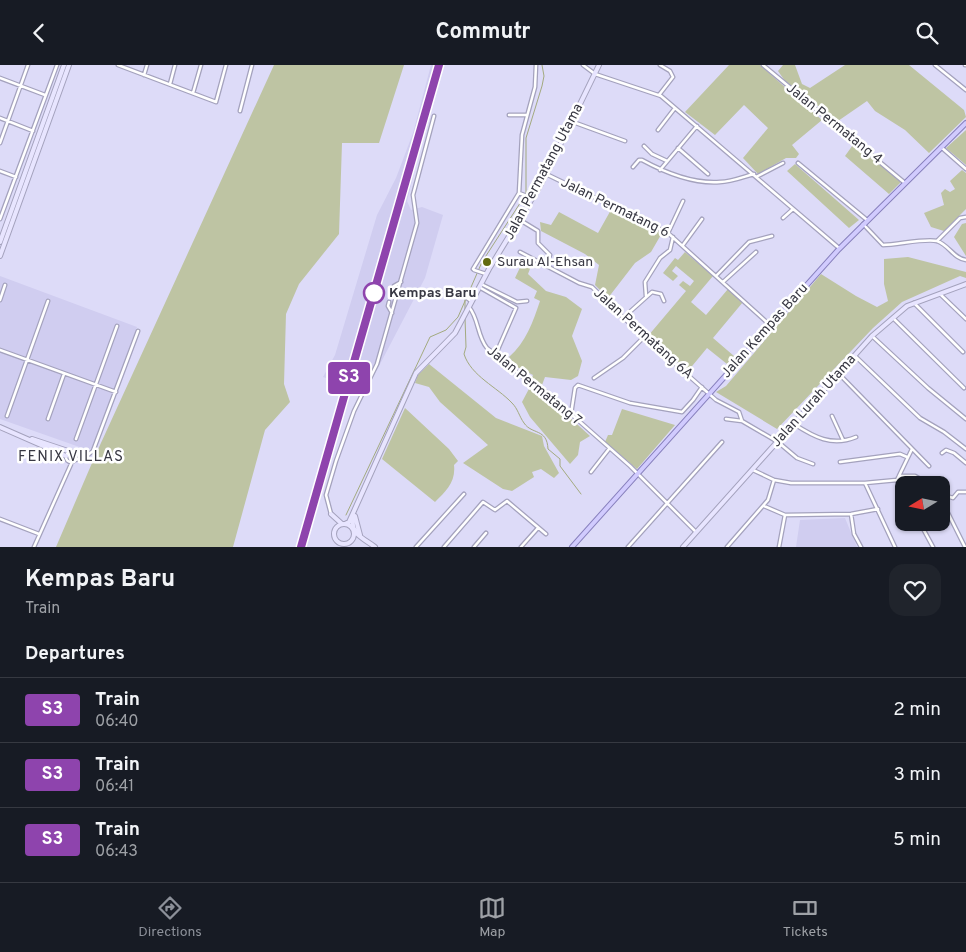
<!DOCTYPE html>
<html lang="en">
<head>
<meta charset="utf-8">
<style>
  body { margin:0; font-family:Overpass,sans-serif; background:#20242c; color:#f1f3f6; height:100vh; display:flex; flex-direction:column; font-size:19px; white-space:nowrap }
  * { box-sizing:border-box; margin:0 }
  p { font-size:16px; color:#9ea1a6 }
  .icon { flex:none; width:28px; height:28px; fill:none; stroke:currentColor; stroke-width:2; stroke-linecap:round; stroke-linejoin:round }
  .map { position:relative; height:482px; overflow:hidden }
  .drawer { display:flex; flex-direction:column; background:#171b24; flex:1 }
  .drawer>* { flex:none }
  .badge { padding:0 10px; border-radius:4px; font-size:18px; line-height:32px }
  .needle { width:32px; rotate:260deg }
  .fabs { position:absolute; left:895px; top:411px; display:grid; gap:10px }
  .fabs a { display:grid; place-items:center; width:55px; height:55px; border-radius:10px; background:#171b24; box-shadow:0 1px 4px #0004; font-size:25px }
  .map>.badge { position:absolute; translate:-50% -50%; box-shadow:0 0 0 2px #fff }
  h2 { padding:0 25px; font-size:19px; line-height:45px }
  .round { display:grid; place-items:center; flex:none; width:52px; height:52px; border-radius:15px; background:#20242c }
  .head { display:flex; align-items:center; justify-content:space-between; height:85px; padding:0 25px }
  h1 { font-size:24px; font-weight:700; line-height:38px }
  ul { padding:0; list-style:none }
  li { display:flex; align-items:center; gap:15px; height:65px; padding:0 25px; border-top:1px solid #363941 }
  li div { flex:1 }
  li b { display:block; font-size:19px }
  li em { font-style:normal }
  li .badge { min-width:55px; font-weight:700; text-align:center }
  header { display:flex; justify-content:space-between; align-items:center; height:65px; padding:0 25px; background:#171b24; font-size:22px; font-weight:700 }
  .menu { display:flex; justify-content:space-around; align-items:center; height:70px; border-top:1px solid #363941; background:#171b24; font-size:14px; color:#9ea1a6 }
  .menu a { display:grid; justify-items:center; gap:2px }
  .menu .on { color:#8c9099 }
  .map>svg:first-child { display:block }
</style>
</head>
<body>
<header><svg class="icon" aria-label="back" viewBox="0 0 24 24"><path d="M15 5l-7 7 7 7"/></svg>Commutr<svg class="icon" aria-label="search" viewBox="0 0 24 24"><circle cx="10" cy="10" r="6"/><path d="M15 15l6 6"/></svg></header>
<div class="map">
<svg width="966" height="482" viewBox="0 0 966 482">
  <rect width="100%" height="100%" fill="#dddbf8"/>
  <path fill="#d0cdf0" d="M431,0H441L407,136L411,145L422,142L443,150L425,213L366,326L323,312L335,290L377,150L396,113L413,68Z
    M0,211L137,262L92,383L88,385L0,354Z
    M845,453L857,482H796L800,455Z"/>
  <path fill="#bec4a3" d="M274,0H404L379,78H342L339,169L299,219L286,249L284,319L290,337L265,365L233,482H56L95,391Z
    M729,0H760L822,55L792,80L799,89L796,93H786L758,109L743,93L768,63L744,40L715,70L685,47Z
    M783,0H795L802,19L810,23L845,0H909L964,45L966,52L929,88L905,65L875,46L867,36L838,56L785,16L778,6Z
    M966,65V100L946,83Z
    M855,77L901,117L889,129L845,91Z
    M795,99L859,155L849,163L787,106Z
    M962,105L966,108V144L944,166L931,162L924,148L944,140L941,128L945,124L950,127L955,124L950,116Z
    M612,143L662,168L651,187L635,198L608,233L595,220L599,200L585,189L541,166L540,157L551,160L559,147L598,168Z
    M966,158V191L954,172L962,159Z
    M685,187L713,211L691,237L706,250L728,224L743,237L713,273L734,291L727,299L707,283L688,306L648,271L686,226L679,220L683,216L690,221L694,216L676,201L672,206L678,211L673,216L663,208L675,193L678,195Z
    M525,192L533,196L528,209L546,226L566,232L582,244L572,271L582,296L578,311L571,315L545,312L542,320L531,315L533,310L517,302L509,292C526,277 533,257 540,236L534,233L537,226L515,213Z
    M908,192L966,207V213L960,211L902,237L873,263L777,364L716,327L726,321L821,209L856,231L877,242L888,236L884,219V194Z
    M429,299L496,353L542,371L544,381L559,408L554,413L541,404L532,407L534,412L512,426L503,424L463,398L488,380L440,337L429,322L415,318L418,310Z
    M531,320L542,327L590,371L580,377L578,390L570,399L530,352L522,337Z
    M405,343L449,384L458,396L454,400C456,417 446,426 435,437L382,394Z
    M622,344L675,360L637,404L605,377L608,370H612Z"/>
  <g fill="none" stroke-linecap="round" stroke-linejoin="round">
    <path stroke="#a3aa7f" stroke-width="1" d="M465,246V235
      M465,253L466,282L464,289C471,311 497,322 512,338C518,344 519,351 524,358C532,370 547,363 548,384L560,394V401L581,429
      M346,450L430,272L446,265L458,252L482,197L526,129V73L542,21L544,11L542,0"/>
    <defs>
      <path id="street" d="M118,0L216,37L226,0
        M583,0L595,9L661,31L839,183
        M763,0L905,118
        M935,0L966,25
        M965,0H966
        M144,10L147,0
        M0,13L45,30
        M170,19L175,0
        M193,28L201,0
        M659,30L673,12L670,6L660,0
        M240,46L252,0
        M509,50H527
        M0,53L33,66
        M573,57L625,76
        M658,65L675,43
        M0,78L28,0
        M644,81L652,89L667,96
        M941,82L966,104
        M678,83L708,109
        M798,98L867,155
        M633,102L639,95H642C664,107 694,119 720,117C731,117 743,112 754,109
        M660,105L697,61
        M0,106L16,112
        M546,109L668,168L771,261
        M756,112L783,98
        M519,128L532,133
        M783,153L793,144
        M0,154L57,0
        M520,155L538,166V178L550,190L546,199
        M863,159L883,180C897,180 925,173 937,176C949,180 954,194 966,195
        M668,168L683,136
        M937,176L960,153L966,152
        M683,180L702,154
        M520,187L579,218L592,222L627,256L716,335L739,347L742,356L778,377L797,393L813,399
        M473,204L519,128L522,70L535,22L536,0
        M474,205L486,209
        M717,210L749,177L772,171
        M723,217L756,187
        M481,219L517,237L527,236
        M479,222L516,243L495,291
        M460,228L471,236
        M391,229L394,221L401,217
        M940,229L966,254
        M646,231L645,217L660,193L670,185L673,172
        M0,235L5,220
        M389,237L388,241L392,248
        M914,238L963,287
        M469,242C479,254 477,271 487,283L527,315L545,326L630,401L696,467
        M623,253L652,227L661,229L664,236
        M893,253L964,323
        M872,271L928,323L966,354
        M0,285L116,327
        M855,291L920,353L944,367L966,384
        M839,309L929,401
        M594,313L623,293L645,271
        M571,349L575,323L578,320L630,338L682,347L693,335L702,322
        M7,351L48,236
        M832,351L843,375
        M48,354L64,309
        M726,354L742,356
        M794,359C814,372 832,382 856,372
        M76,374L117,261
        M66 392a5 5 0 1 1 10 0a5 5 0 1 1-10 0Z
        M73,387L87,390
        M942,388L946,385L954,388L966,398
        M75,395L85,392L93,386L138,266
        M840,397L900,389L907,392
        M753,405L774,415L791,418H865L895,482
        M591,407L609,384
        M899,411H915L931,420
        M897,415L912,384
        M897,415L904,427
        M865,418L897,415
        M941,429L953,433L958,427H966
        M941,434L965,482
        M764,441L785,450L851,449L878,444
        M331,449L326,430L336,396L354,346L377,299L417,158L413,130L434,51
        M851,449L854,469L861,482
        M0,454L39,469
        M920,458L933,482
        M34,482L72,397
        M416,482L464,429
        M444,482L483,437L495,445L507,436L546,469
        M474,482L486,468
        M521,482L538,463
        M628,482L722,377
        M727,482L768,435L774,415
        M779,482L785,450"/>
      <path id="secondary" d="M0,177L64,0
        M0,191L69,0
        M0,362L66,391
        M32,374L71,387
        M331,449L342,459
        M355,451L360,470
        M353,453C350,469 363,473 375,482
        M345,459L349,457L354,446L416,308L455,268L489,204L541,119L599,0
        M334 469a10 10 0 1 1 20 0a10 10 0 1 1-20 0Z
        M683,482L872,271L907,241L966,219"/>
      <path id="primary" d="M572,482L839,184L966,58"/>
    </defs>
    <use href="#street" stroke="#a4a2bd" stroke-width="5"/>
    <use href="#secondary" stroke="#a4a2bd" stroke-width="6"/>
    <use href="#primary" stroke="#8881bd" stroke-width="6"/>
    <use href="#street" stroke="#fff" stroke-width="2.5"/>
    <use href="#secondary" stroke="#e8e5ff" stroke-width="4"/>
    <use href="#primary" stroke="#d1cbfe" stroke-width="4"/>
    <defs>
      <path id="rail" d="M301,482L439,0"/>
    </defs>
    <use href="#rail" stroke="#9291a6" stroke-width="3"/>
    <use href="#rail" stroke="#fff" stroke-width="1" stroke-dasharray="4" stroke-linecap="butt"/>
  </g>
  <g fill="none" stroke-linecap="round" stroke-linejoin="round">
    <defs>
      <path id="line" d="M301,482L439,0"/>
    </defs>
    <use href="#line" stroke="#fff" stroke-width="11"/>
    <use href="#line" stroke="#8e44ad" stroke-width="8"/>
  </g>
  <circle fill="#616a10" stroke="#fff" stroke-width="2" cx="487" cy="197" r="5"/>
  <circle fill="#fff" stroke="#8e44ad" stroke-width="2.5" cx="374" cy="228" r="10"/>
  <g text-anchor="middle" dominant-baseline="central" stroke-width="5" stroke-linejoin="round" paint-order="stroke">
    <g font-size="14" fill="#383843" stroke="#fff">
      <text transform="translate(834 59) rotate(39)">Jalan Permatang 4</text>
      <text transform="translate(544 107) rotate(-62)">Jalan Permatang Utama</text>
      <text transform="translate(615 143) rotate(26)">Jalan Permatang 6</text>
      <text transform="translate(765 266) rotate(-48)">Jalan Kempas Baru</text>
      <text transform="translate(643 269) rotate(42)">Jalan Permatang 6A</text>
      <text transform="translate(534 321) rotate(39)">Jalan Permatang 7</text>
      <text transform="translate(814 336) rotate(-48)">Jalan Lurah Utama</text>
    </g>
    <g font-size="14" fill="#383843" stroke="#fff" text-anchor="start">
      <text x="497" y="197">Surau Al-Ehsan</text>
    </g>
    <g font-size="14" font-weight="bold" fill="#383843" stroke="#fff" text-anchor="start">
      <text x="389" y="228">Kempas Baru</text>
    </g>
    <g font-size="15" letter-spacing="1" fill="#383843" stroke="#fff">
      <text x="71" y="392">FENIX VILLAS</text>
    </g>
  </g>
</svg>
<div class="fabs">
<a><svg class="needle" viewBox="-14 -14 28 28"><path d="M0-13l5 13h-10z" fill="#e53935"/><path d="M0 13l5-13h-10z" fill="#9ea1a6"/></svg></a>
</div>
<b class="badge" style="left:349px;top:313px;background:#8e44ad;color:#fff">S3</b>
</div>
<section class="drawer">
<div class="head"><div><h1>Kempas Baru</h1><p>Train</p></div><a class="round"><svg class="icon" aria-label="heart" viewBox="0 0 24 24"><path d="M12 20l-8-8c-3-5 5-10 8-4 3-6 11-1 8 4z"/></svg></a></div>
<h2>Departures</h2>
<ul>
<li><span class="badge" style="background:#8e44ad;color:#fff">S3</span><div><b>Train</b><p>06:40</p></div><em>2 min</em></li>
<li><span class="badge" style="background:#8e44ad;color:#fff">S3</span><div><b>Train</b><p>06:41</p></div><em>3 min</em></li>
<li><span class="badge" style="background:#8e44ad;color:#fff">S3</span><div><b>Train</b><p>06:43</p></div><em>5 min</em></li>
</ul>
</section>
<nav class="menu">
<a class="on"><svg class="icon" aria-label="directions" viewBox="0 0 24 24"><path d="M12 3l9 9-9 9-9-9zM9 14v-3h6M13 9l2 2-2 2"/></svg>Directions</a>
<a><svg class="icon" aria-label="map" viewBox="0 0 24 24"><path d="M3 6l6-2 6 2 6-2v14l-6 2-6-2-6 2zM9 4v14M15 6v14"/></svg>Map</a>
<a><svg class="icon" aria-label="tickets" viewBox="0 0 24 24"><path d="M3 7h18v10H3zM15 7v10"/></svg>Tickets</a>
</nav>
</body>
</html>
